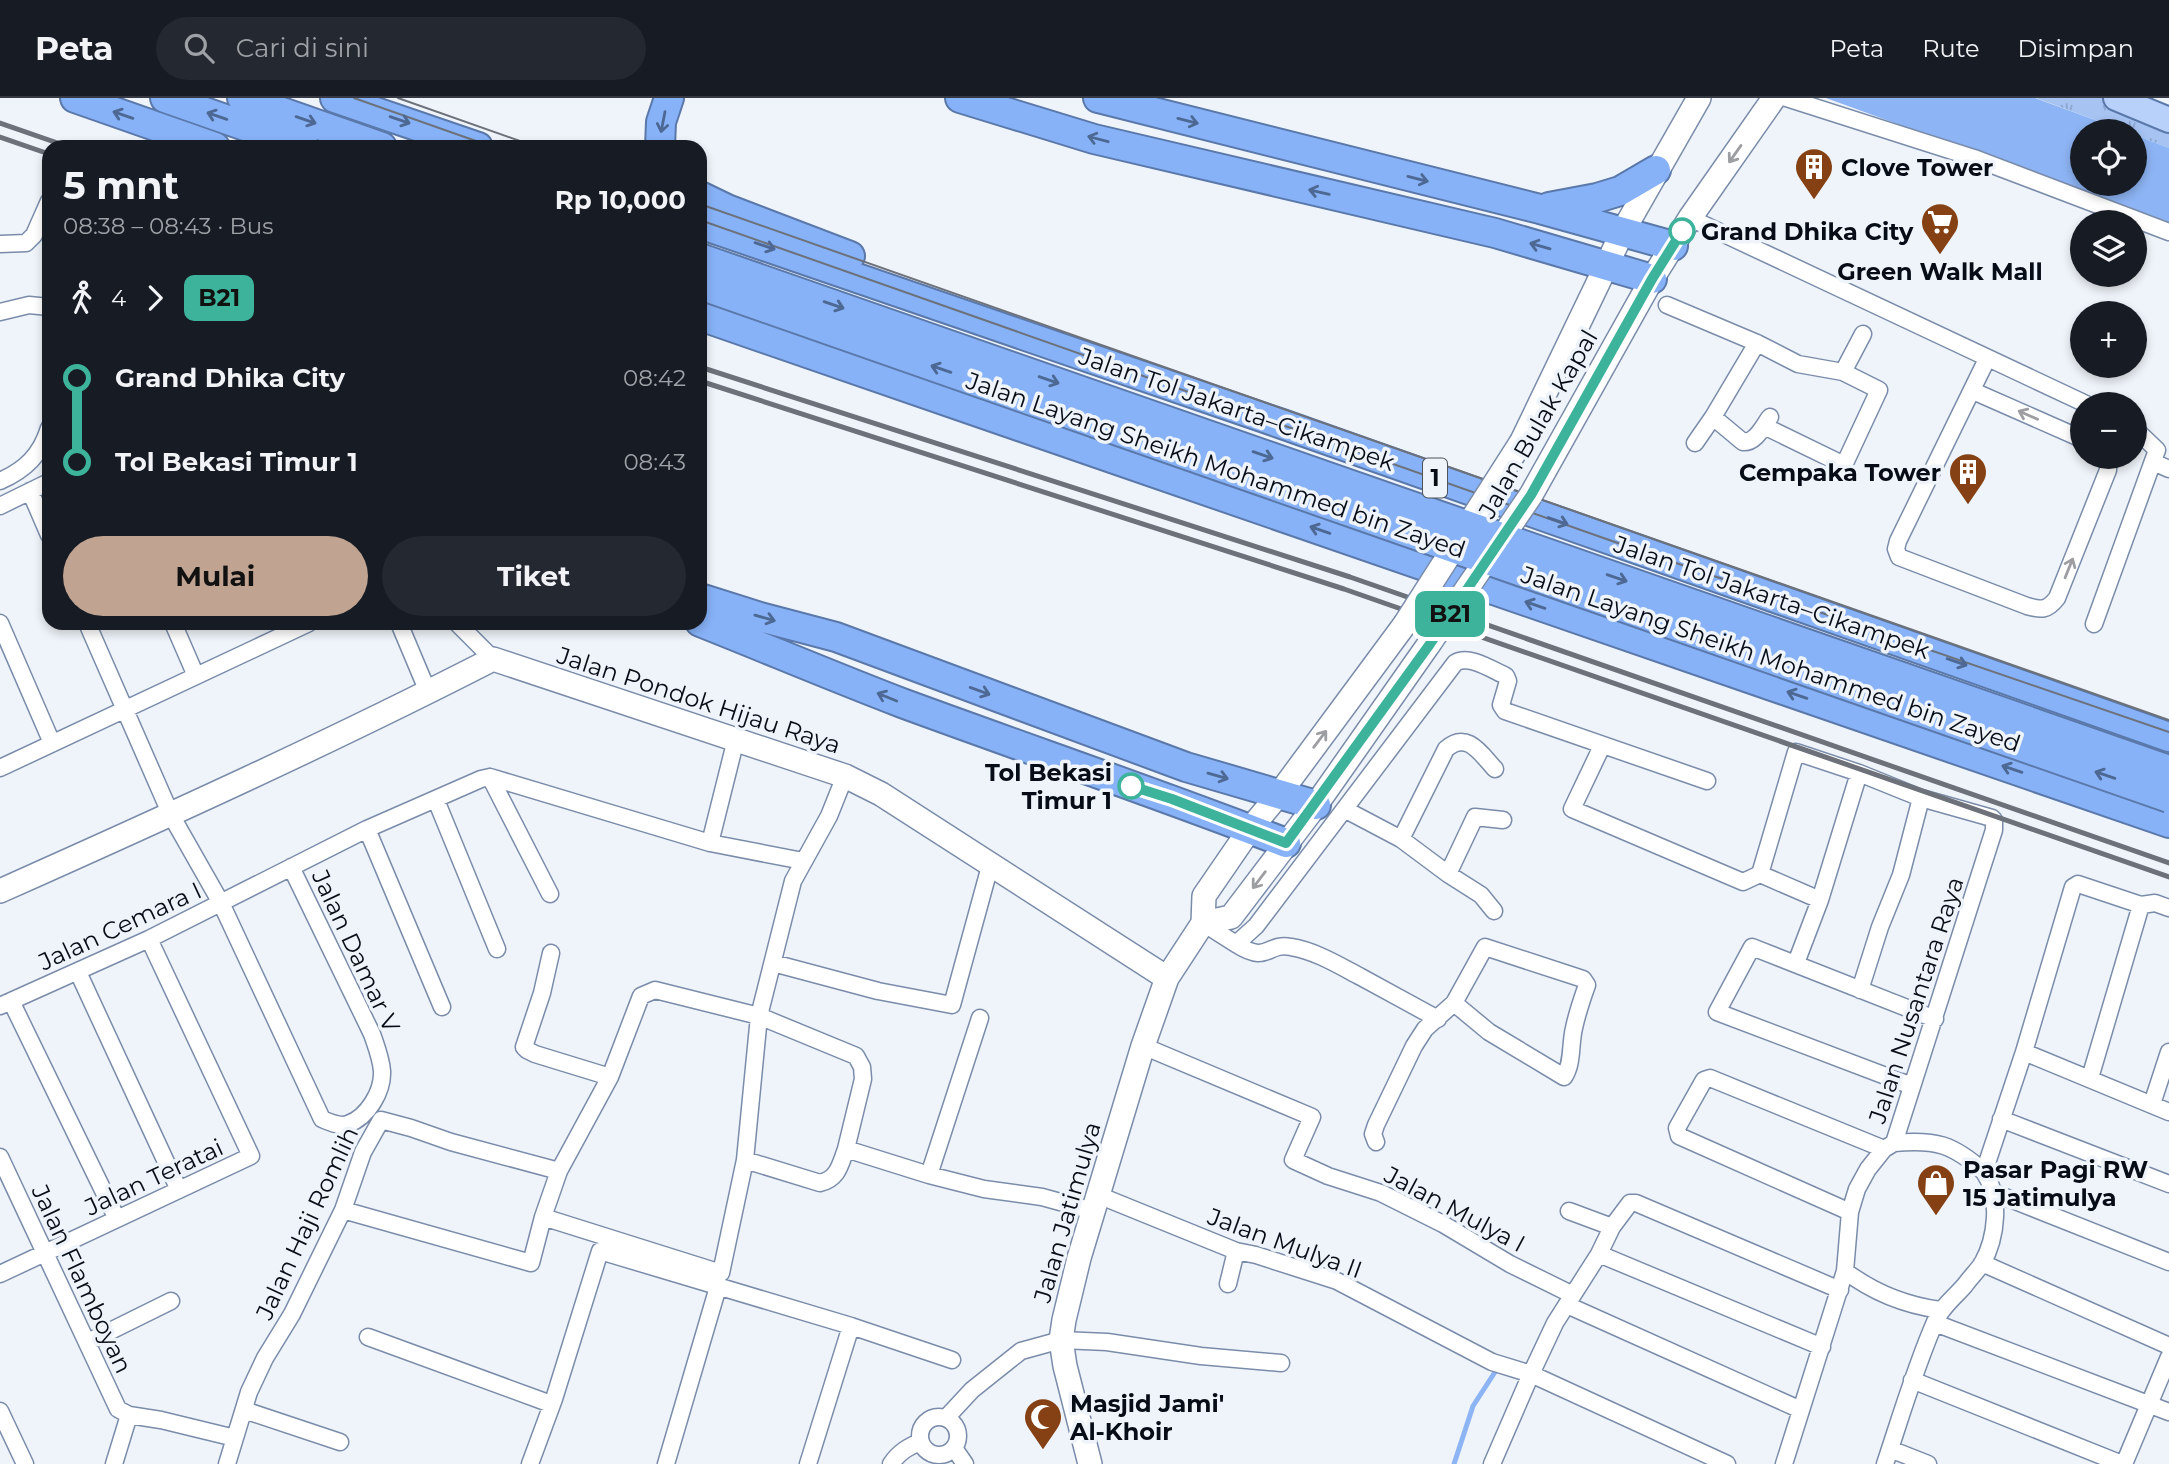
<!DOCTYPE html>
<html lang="id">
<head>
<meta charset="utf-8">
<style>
  body { margin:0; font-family:Montserrat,sans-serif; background:#242831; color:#f1f3f6; height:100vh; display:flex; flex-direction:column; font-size:26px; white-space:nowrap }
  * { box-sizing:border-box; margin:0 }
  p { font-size:23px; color:#9ea1a6 }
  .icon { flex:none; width:38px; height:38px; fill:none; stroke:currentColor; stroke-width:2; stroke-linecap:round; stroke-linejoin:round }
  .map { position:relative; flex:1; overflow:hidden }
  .side { position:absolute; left:42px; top:42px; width:665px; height:490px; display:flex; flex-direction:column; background:#171b24; border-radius:21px; box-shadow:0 4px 10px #0003 }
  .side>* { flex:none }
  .badge { padding:0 14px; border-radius:10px; font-size:24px; line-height:46px }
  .tools { position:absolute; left:2070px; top:21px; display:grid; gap:14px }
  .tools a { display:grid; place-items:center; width:77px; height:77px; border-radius:50%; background:#171b24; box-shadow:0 4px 10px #0003; font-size:35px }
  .map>.badge { position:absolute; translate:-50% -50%; box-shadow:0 0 0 4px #fff }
  .legs { display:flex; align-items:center; gap:10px; height:77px; padding:0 21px; font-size:23px }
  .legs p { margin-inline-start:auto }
  .headline { display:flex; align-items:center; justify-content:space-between; height:119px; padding:0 21px }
  h1 { font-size:38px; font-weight:700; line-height:52px }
  .primary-button { display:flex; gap:14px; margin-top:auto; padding:14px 21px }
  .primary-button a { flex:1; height:80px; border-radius:42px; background:#c0a390; color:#111; font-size:28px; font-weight:700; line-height:80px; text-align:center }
  .primary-button a+a { background:#242831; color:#f1f3f6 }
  ul { padding:0 21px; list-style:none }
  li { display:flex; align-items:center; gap:24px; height:84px; font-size:26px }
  li i { display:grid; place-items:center; width:10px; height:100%; margin:0 9px; background:currentColor }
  li i::after { content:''; width:18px; height:18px; margin:-9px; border:5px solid; border-radius:50%; background:#171b24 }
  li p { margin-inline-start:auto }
  li:first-child i { background:linear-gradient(#0000 50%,currentColor 0) }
  li:last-child i { background:linear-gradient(currentColor 50%,#0000 0) }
  header { display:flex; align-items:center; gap:42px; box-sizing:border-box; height:98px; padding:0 35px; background:#171b24; border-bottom:2px solid #363941 }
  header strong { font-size:33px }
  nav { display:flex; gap:38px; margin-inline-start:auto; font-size:24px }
  .search { width:490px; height:63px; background:#242831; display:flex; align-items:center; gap:18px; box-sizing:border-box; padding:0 24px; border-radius:38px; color:#9ea1a6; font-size:26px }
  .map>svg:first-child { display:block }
</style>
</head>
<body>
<header>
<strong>Peta</strong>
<div class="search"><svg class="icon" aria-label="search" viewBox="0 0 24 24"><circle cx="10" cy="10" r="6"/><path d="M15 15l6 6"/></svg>Cari di sini</div>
<nav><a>Peta</a><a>Rute</a><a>Disimpan</a></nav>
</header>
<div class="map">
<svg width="2169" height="1366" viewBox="0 0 2169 1366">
  <defs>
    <pattern id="grass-tufts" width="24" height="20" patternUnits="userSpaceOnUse" patternTransform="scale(1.75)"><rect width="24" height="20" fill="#a6c3f2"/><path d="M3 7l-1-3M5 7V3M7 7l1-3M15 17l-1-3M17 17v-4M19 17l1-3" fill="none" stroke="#8da6cf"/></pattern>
  </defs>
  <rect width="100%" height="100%" fill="#eff4fa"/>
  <path fill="url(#grass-tufts)" d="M2036,0H2120L2169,22V50L2135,37V33H2125Z"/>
  <path fill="#8db4f4" d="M1826,0H2035L2125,33H2082V86H2135V37L2169,50V125Z"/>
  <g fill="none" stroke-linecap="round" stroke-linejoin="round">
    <path stroke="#8db4f4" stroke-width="5" d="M1454,1366L1473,1308L1495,1274"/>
    <defs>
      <path id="street" d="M1786,0L1974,60L2169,134
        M1690,120L2086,306
        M0,146L26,145L34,137L49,103
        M1667,207L1757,245L1798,266L1843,274L1879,292L1845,365H1840L1764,328
        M0,214L29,207L49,209
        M1987,261L1898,443L1896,451L1899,459L2027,508C2041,512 2047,513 2057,500L2108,372V359
        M1843,274L1863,236
        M1973,293L2082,341
        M1713,319L1743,344C1756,345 1763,328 1770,319
        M1695,345L1713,319L1757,245
        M2153,364L2169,371
        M0,383C25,372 41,357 49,330
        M30,393L49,437
        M0,408L49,384
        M0,525L52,645
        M87,525L171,717L221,805L322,1021C329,1024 340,1029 348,1026C368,1019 383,993 382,973C381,960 376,948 372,936L291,769
        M173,525L196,578
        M399,525L428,594
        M457,525L493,561
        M2094,526L2157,352L2135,331
        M1602,648L1572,711L1743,784L1760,776L1796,654L1859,675L1921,700
        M0,670L309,525
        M490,679L550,796
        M436,702L497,851
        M1346,712L1401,741L1448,776L1481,797L1494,813
        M367,731L442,909
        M1401,741L1446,651C1467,632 1481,656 1495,671
        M710,745L736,641
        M1448,776L1475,719L1503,722
        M1760,776L1820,802
        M1203,825L1236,846L1256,828L1455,565C1469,556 1492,572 1506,578L1508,583L1501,607L1505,613L1707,683
        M1236,846C1269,867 1266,844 1291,849C1316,853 1340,868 1361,879C1387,893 1412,907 1438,921
        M551,855L542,895L524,949L527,952L535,956L610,979
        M773,865L878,893L952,907L990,768
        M1796,865L1820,802L1859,675
        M78,874L179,1092
        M11,903L117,1121
        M0,908L149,841L367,731L481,681L490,679L710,745L803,763
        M1143,948L1312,1019L1293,1062L1328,1078L1381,1095L1443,1126L1510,1166L1573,1197
        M2024,954L2169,1014
        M2090,980L2141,807
        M1912,988L1717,914L1752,849L1935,921
        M2152,1006L2169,954
        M2001,1021L2169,1086
        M1376,1044L1373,1036L1376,1027L1414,948L1425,931L1454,905L1485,849L1583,881L1587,887C1582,901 1577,916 1574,930C1570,946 1573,966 1564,979L1489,934L1454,905
        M1894,1045C1935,1041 1953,1046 1984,1074
        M0,1059L118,1311L129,1317L161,1322L235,1340
        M745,1062L820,1085C838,1081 840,1067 846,1051L929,1077L984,1091L1042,1099L1093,1113
        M559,1073L543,1119L721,1175L745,1062L759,918L856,958L862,969L863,981L846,1051
        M929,1077L980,920
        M1995,1095L2169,1164
        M1098,1097L1236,1153L1256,1157L1337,1183L1492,1264L1531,1276L1555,1225L1599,1156L1612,1129L1630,1105H1636L1840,1192
        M343,1112L531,1165L543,1119
        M1569,1113L1612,1129
        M1850,1114L1679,1038L1677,1030L1704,982L1710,980L1884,1051
        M1599,1156L1822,1249
        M1982,1165L2169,1248
        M1845,1173C1874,1195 1904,1207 1940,1212
        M0,1176L251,1058L149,841
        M1228,1186L1236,1153
        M1567,1207L1801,1312
        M1935,1225L2169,1314
        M368,1239L551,1306
        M88,1244L171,1203
        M1912,1282L2122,1366
        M244,1312L340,1344
        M0,1313L25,1366
        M920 1338a19 19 0 1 1 38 0a19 19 0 1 1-38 0Z
        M946,1320L972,1292L1021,1253L1061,1242L1107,1244L1201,1258L1281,1265
        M954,1350L965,1366
        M1890,1351L1928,1366
        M114,1366L129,1317
        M227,1366L249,1294L265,1260L292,1216L343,1112L363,1054L381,1022L411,1030L451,1044L559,1073L610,979L641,898L655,892L759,918L793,783L829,718L845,678
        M530,1366L554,1301L600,1153L851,1228L952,1262
        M666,1366L718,1189
        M808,1366L851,1228
        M891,1366C899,1354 908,1349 920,1344
        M1492,1366L1531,1276L1727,1366
        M1784,1366L1845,1173L1850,1114L1857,1091L1868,1071L1884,1051L1894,1045L1994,732V722L1992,720L1921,700L1901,777L1880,829L1860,892
        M1885,1366C1901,1318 1915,1270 1935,1224C1942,1208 1954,1200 1965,1187C1970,1180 1977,1173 1982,1166C1997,1139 2001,1099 1984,1074L2024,954L2073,789L2078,786L2141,807L2155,805L2169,810
        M2124,1366L2169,1259"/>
      <path id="secondary" d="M1522,343L1623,133L1699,0
        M1531,397L1652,181L1690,120L1774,0
        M0,793C166,719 331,644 493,561L845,678L881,696L1167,880
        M1203,825L1231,819L1316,707L1429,546
        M1090,1366L1065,1268L1061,1242L1064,1222L1079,1160L1143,948L1167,880L1203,825L1204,798L1250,731L1280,695L1405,526"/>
      <path id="primary" d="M2116,0L2169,22"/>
      <path id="highway" d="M75,0L215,49
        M165,0L305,49
        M242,0L382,49
        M335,0L478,49
        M960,0L1094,41L1495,135L1652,181
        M1098,0L1540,111L1673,148
        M660,49L661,24L669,0
        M700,98L727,111L850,158
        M1549,109L1597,100L1620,93L1656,72
        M700,126L1282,326L2169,639
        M700,218L2169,725
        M700,500L760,519L836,539L1186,669L1316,707
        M700,524C768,551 834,579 902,605C1030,652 1159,696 1286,745"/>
    </defs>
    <use href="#street" stroke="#7a8caa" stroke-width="19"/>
    <use href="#secondary" stroke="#7a8caa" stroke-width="26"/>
    <use href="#primary" stroke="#5a78a9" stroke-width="28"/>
    <use href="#highway" stroke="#5a78a9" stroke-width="32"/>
    <use href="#street" stroke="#fff" stroke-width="16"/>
    <use href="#secondary" stroke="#fff" stroke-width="23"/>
    <use href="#primary" stroke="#b7d1fb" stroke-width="24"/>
    <use href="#highway" stroke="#87b2f8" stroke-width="28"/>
    <path stroke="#6c717a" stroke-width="2" d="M354,0L493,49
      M398,0L537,49
      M700,106L2169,622
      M700,122L1612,443L2169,634"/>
    <path stroke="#6c717a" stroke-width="5" d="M0,25L69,49
      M0,39L49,56
      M700,269L1350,479L2169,765
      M700,283L1344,491L2169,779"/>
    <defs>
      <path id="secondary-bridge" d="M1405,526L1522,343
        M1429,546L1531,397"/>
      <path id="highway-bridge" d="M700,160L2169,672
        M700,187L2169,700"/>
    </defs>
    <use href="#secondary-bridge" stroke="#7a8caa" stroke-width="26" stroke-linecap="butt"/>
    <use href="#highway-bridge" stroke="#5a78a9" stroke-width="32" stroke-linecap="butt"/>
    <use href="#secondary-bridge" stroke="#fff" stroke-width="23"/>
    <use href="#highway-bridge" stroke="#87b2f8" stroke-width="28"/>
  </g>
  <defs><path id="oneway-shaft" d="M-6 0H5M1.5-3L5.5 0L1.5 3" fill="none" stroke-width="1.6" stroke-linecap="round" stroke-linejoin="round" transform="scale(1.75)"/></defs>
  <g stroke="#4d6893">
    <use href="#oneway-shaft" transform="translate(123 17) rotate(-161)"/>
    <use href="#oneway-shaft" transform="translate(217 18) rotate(-161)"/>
    <use href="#oneway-shaft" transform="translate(306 22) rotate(19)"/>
    <use href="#oneway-shaft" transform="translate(400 22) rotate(19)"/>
    <use href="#oneway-shaft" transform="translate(1188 23) rotate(14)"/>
    <use href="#oneway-shaft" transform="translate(663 24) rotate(101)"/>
    <use href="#oneway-shaft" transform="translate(1098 41) rotate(-165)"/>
    <use href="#oneway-shaft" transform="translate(1418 81) rotate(14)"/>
    <use href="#oneway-shaft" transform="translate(1319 94) rotate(-167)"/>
    <use href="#oneway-shaft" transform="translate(765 148) rotate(19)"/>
    <use href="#oneway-shaft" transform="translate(1540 148) rotate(-164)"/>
    <use href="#oneway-shaft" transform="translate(834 207) rotate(19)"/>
    <use href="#oneway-shaft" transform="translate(941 271) rotate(-161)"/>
    <use href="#oneway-shaft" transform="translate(1049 282) rotate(19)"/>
    <use href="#oneway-shaft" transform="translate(1263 357) rotate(19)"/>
    <use href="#oneway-shaft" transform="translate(1558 423) rotate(19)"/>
    <use href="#oneway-shaft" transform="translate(1320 432) rotate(-161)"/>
    <use href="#oneway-shaft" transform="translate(1617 480) rotate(19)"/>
    <use href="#oneway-shaft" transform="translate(1535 507) rotate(-161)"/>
    <use href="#oneway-shaft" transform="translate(765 520) rotate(16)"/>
    <use href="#oneway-shaft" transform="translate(1957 564) rotate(19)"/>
    <use href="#oneway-shaft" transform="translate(980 593) rotate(20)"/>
    <use href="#oneway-shaft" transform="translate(1797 597) rotate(-161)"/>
    <use href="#oneway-shaft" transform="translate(887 599) rotate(-158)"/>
    <use href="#oneway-shaft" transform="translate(2012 671) rotate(-161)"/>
    <use href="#oneway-shaft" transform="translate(2105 677) rotate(-161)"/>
    <use href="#oneway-shaft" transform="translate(1218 678) rotate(16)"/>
  </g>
  <g stroke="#9c9ea2">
    <use href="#oneway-shaft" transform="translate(1735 56) rotate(125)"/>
    <use href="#oneway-shaft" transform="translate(2028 317) rotate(-156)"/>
    <use href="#oneway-shaft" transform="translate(2069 470) rotate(-68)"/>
    <use href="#oneway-shaft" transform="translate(1320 641) rotate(-53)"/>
    <use href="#oneway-shaft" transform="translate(1259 782) rotate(127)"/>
  </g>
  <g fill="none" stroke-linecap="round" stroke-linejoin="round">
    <defs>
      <path id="line-1" d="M1131,688L1172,701L1286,745L1430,546L1531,397L1652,181L1682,133"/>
    </defs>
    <use href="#line-1" stroke="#fff" stroke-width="16"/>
    <use href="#line-1" stroke="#3eb39c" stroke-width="10"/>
  </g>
  <defs>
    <symbol id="building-pin" viewBox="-11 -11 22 30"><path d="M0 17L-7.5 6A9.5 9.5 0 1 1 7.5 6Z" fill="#854114" stroke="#eff4fa"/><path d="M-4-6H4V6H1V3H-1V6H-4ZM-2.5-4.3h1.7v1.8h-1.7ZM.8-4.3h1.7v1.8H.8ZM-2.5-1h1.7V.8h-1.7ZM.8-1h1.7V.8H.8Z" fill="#fff"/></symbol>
    <symbol id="supermarket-pin" viewBox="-11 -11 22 30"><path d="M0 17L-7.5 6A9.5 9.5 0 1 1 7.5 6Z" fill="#854114" stroke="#eff4fa"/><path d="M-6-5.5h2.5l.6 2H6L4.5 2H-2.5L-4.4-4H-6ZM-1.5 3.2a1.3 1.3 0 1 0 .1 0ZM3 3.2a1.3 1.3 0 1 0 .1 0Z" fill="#fff"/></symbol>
    <symbol id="shop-pin" viewBox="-11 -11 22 30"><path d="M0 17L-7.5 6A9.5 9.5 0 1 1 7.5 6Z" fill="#854114" stroke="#eff4fa"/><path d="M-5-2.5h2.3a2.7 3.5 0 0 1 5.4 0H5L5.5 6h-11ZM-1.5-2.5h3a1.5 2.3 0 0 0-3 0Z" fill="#fff"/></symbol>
    <symbol id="mosque-pin" viewBox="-11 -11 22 30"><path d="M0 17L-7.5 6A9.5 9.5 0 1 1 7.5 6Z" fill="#854114" stroke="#eff4fa"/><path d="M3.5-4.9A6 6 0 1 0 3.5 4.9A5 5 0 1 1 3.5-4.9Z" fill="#fff"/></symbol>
  </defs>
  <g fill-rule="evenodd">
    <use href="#building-pin" x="1792" y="47" width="44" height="60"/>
    <use href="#supermarket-pin" x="1918" y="102" width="44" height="60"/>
    <use href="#building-pin" x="1946" y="352" width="44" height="60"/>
    <use href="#shop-pin" x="1914" y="1063" width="44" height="60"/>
    <use href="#mosque-pin" x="1021" y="1297" width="44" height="60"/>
  </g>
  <g fill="#fff" stroke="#3eb39c" stroke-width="3.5">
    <circle cx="1682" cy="133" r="12"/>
    <circle cx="1131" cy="688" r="12"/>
  </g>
  <g text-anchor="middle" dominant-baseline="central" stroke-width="7" stroke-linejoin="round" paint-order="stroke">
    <rect fill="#eff4fa" stroke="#4d525b" stroke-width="2" x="1423" y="360.5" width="24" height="39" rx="5"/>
    <g font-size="23" font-weight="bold" fill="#070d17">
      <text x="1435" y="380">1</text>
    </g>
    <g font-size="24" font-weight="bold" fill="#070d17" stroke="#eff4fa" text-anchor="start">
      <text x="1841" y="69">Clove Tower</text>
      <text x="1940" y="173" text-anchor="middle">Green Walk Mall</text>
      <text x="1941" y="374" text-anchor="end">Cempaka Tower</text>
      <text x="1963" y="1071">Pasar Pagi RW<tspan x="1963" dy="28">15 Jatimulya</tspan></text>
      <text x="1070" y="1305">Masjid Jami'<tspan x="1070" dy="28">Al-Khoir</tspan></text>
    </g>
    <g font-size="24" font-weight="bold" fill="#070d17" stroke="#eff4fa" text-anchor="start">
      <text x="1701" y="133">Grand Dhika City</text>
      <text x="1112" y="674" text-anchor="end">Tol Bekasi<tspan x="1112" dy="28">Timur 1</tspan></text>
    </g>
    <g font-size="24" fill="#070d17" stroke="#eff4fa">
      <text transform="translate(1237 311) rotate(19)">Jalan Tol Jakarta–Cikampek</text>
      <text transform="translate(1538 326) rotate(-60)">Jalan Bulak Kapal</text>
      <text transform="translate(1216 367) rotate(19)">Jalan Layang Sheikh Mohammed bin Zayed</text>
      <text transform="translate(1772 499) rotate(19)">Jalan Tol Jakarta–Cikampek</text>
      <text transform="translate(1771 561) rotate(19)">Jalan Layang Sheikh Mohammed bin Zayed</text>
      <text transform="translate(699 602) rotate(18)">Jalan Pondok Hijau Raya</text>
      <text transform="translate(120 828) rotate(-25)">Jalan Cemara I</text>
      <text transform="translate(356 853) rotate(65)">Jalan Damar V</text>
      <text transform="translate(1916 902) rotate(-72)">Jalan Nusantara Raya</text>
      <text transform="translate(154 1079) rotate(-25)">Jalan Teratai</text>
      <text transform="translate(1455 1111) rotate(28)">Jalan Mulya I</text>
      <text transform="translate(1067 1114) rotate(-74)">Jalan Jatimulya</text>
      <text transform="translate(307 1125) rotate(-65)">Jalan Haji Romlih</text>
      <text transform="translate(1285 1145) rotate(20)">Jalan Mulya II</text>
      <text transform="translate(82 1181) rotate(65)">Jalan Flamboyan</text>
    </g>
  </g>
</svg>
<div class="tools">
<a><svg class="icon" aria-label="locate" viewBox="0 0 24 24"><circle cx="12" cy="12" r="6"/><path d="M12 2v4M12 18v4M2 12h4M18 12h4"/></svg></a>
<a><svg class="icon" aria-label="layers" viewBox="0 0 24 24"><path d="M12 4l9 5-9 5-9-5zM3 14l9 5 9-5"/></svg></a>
<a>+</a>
<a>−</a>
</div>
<b class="badge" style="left:1450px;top:516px;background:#3eb39c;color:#111">B21</b>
<section class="side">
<div class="headline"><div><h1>5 mnt</h1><p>08:38 – 08:43 · Bus</p></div><b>Rp 10,000</b></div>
<div class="legs"><svg class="icon" aria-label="walk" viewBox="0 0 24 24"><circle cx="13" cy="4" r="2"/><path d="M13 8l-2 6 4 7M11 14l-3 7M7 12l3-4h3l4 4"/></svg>4<svg class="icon" aria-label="forward" viewBox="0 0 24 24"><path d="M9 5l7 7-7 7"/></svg><b class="badge" style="background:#3eb39c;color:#111">B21</b></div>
<ul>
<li><i style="color:#3eb39c"></i><b>Grand Dhika City</b><p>08:42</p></li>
<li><i style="color:#3eb39c"></i><b>Tol Bekasi Timur 1</b><p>08:43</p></li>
</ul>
<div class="primary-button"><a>Mulai</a><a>Tiket</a></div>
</section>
</div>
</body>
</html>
